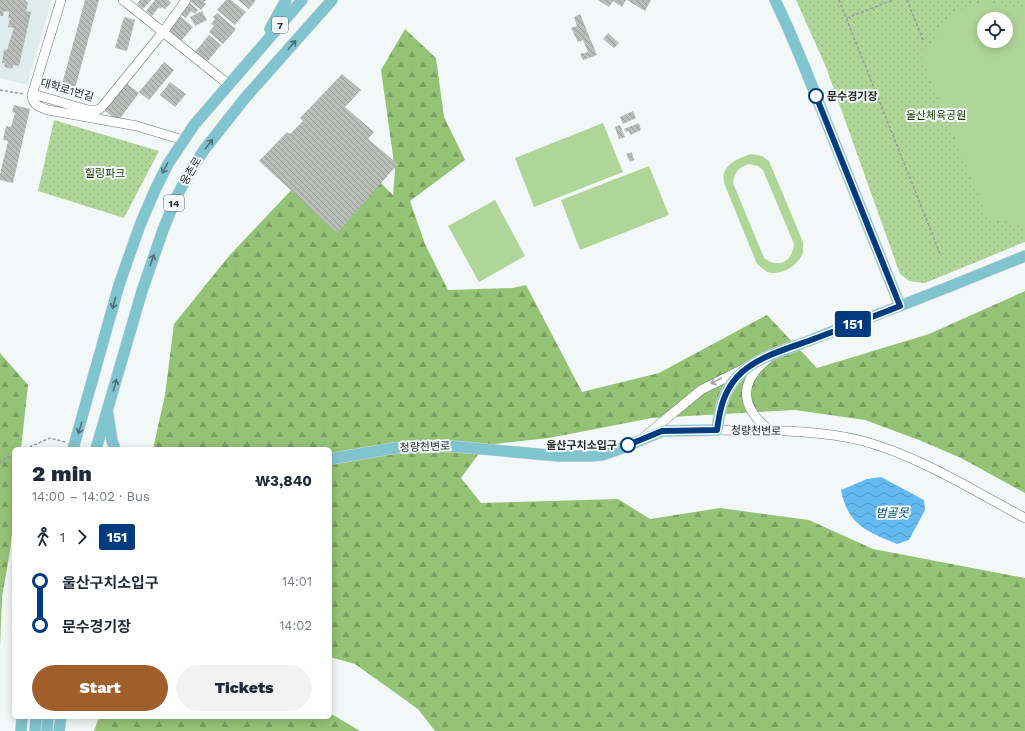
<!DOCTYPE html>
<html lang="en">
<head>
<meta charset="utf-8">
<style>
  body { margin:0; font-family:"Work Sans","Noto Sans KR",sans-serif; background:#f2f2f3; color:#1f2937; height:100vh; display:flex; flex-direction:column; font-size:15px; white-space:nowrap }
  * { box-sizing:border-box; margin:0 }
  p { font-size:13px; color:#747a83 }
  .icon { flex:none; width:22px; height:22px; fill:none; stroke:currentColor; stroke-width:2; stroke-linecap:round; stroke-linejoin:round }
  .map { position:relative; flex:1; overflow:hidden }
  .details { position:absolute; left:12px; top:447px; width:320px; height:272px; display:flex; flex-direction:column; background:#fff; border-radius:6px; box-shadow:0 2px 10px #0003 }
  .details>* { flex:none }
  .badge { padding:0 8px; border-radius:3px; font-size:14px; line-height:26px }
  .fabs { position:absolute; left:977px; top:12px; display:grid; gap:8px }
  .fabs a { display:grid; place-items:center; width:36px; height:36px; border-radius:50%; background:#fff; box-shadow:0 2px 10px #0003; font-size:20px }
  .map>.badge { position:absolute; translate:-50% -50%; box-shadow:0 0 0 2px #fff }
  .legs { display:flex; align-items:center; gap:6px; height:44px; padding:0 20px; font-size:13px }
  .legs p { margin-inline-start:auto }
  .summary { display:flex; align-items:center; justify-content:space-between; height:68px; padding:0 20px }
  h1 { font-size:22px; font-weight:800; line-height:30px }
  .primary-button { display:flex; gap:8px; margin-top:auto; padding:8px 20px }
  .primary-button a { flex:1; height:46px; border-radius:24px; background:#a15f2b; color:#fff; font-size:16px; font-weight:800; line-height:46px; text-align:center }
  .primary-button a+a { background:#f2f2f3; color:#1f2937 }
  ul { padding:0 20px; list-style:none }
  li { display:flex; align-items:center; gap:14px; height:44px; font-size:15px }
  li i { display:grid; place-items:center; width:6px; height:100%; margin:0 5px; background:currentColor }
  li i::after { content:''; width:10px; height:10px; margin:-5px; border:3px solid; border-radius:50%; background:#fff }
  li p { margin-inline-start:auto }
  li:first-child i { background:linear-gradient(#0000 50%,currentColor 0) }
  li:last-child i { background:linear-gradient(currentColor 50%,#0000 0) }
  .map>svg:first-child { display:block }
</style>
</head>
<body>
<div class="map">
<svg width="1025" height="731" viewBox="0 0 1025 731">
  <defs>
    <pattern id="grass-dots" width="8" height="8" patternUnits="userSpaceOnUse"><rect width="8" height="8" fill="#b0d599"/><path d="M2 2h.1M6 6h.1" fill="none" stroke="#97b784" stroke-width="1.8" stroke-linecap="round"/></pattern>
    <pattern id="forest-firs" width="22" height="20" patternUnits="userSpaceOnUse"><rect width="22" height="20" fill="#94c376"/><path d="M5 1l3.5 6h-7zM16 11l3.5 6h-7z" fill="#799f61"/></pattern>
    <pattern id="water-waves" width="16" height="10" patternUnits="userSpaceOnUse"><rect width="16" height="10" fill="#63baf0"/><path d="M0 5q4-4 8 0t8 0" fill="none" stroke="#5297c3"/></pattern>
    <pattern id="building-back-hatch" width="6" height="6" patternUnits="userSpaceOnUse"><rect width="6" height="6" fill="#b8bdba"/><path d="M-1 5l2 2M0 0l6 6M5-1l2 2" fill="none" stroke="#969a97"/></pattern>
  </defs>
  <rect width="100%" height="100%" fill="#f2f8f7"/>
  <path fill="#deedeb" d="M0,0H52L27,85L0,78Z"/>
  <path fill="url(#grass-dots)" fill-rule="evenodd" d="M796,0H1025V242L925,283L909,281L900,274L826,67ZM984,19H1006V41H984Z
    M54,120L159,151L124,218L38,191Z"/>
  <path fill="url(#forest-firs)" d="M405,29L436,58L444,117L465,160L410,201L425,244L448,290L513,288L526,285L582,392L659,373L767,315L817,368L929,334L1025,291V493L961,458L919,440L865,420L795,410L652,418L549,438L485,445L461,478L481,503L618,499L650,519L720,508L809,520L873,549L1025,578V731H435L418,709L355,664L330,657V449H153L165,395L174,324L229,256L311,169L347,150L393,195L395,170L381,70Z
    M0,353L28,385L21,449H14V514L10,551L2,597L0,647Z
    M330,713L360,731H94L99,717H330Z"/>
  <path fill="#b0d599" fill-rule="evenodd" d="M985,1L1020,10L1025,15V226L1014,225L1000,219L990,222L919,51L935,45L938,33L959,11ZM984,19H1006V41H984Z
    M603,123L623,172L534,207L515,158Z
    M751,154L762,156L769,161L803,242C803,246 804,251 802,255C796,267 781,276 767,272C764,270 760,266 757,264L724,183C724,180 723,176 724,173C728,162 741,157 751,154ZM749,164L758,166L763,170L794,244C792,262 779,269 764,258L733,183C735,171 738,168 749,164Z
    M649,166L669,215L580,250L561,200Z
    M495,200L525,256L479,282L448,226Z"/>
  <path fill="url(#water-waves)" d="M881,477L924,500L925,510L909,540L897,544C866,531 848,525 841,490L867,479Z"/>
  <path fill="url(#building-back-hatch)" d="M0,0H25L28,3L26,11L31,12L19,66L13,65L12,69L4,67L5,63H2L4,50H7L14,28L8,27L10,18H8L9,12L4,11L3,16H0Z
    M85,0H99L74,92L61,88Z
    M140,0H151L143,9L137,4Z
    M155,0H168L171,3L165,9L162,7L161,9L159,7L152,16L146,11Z
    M192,0H206L204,2L206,4L201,10L190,1Z
    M226,0H231L246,12L235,25L217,10Z
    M238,0H256L249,9Z
    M598,0H626L622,7L613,1L609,7Z
    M627,0H651L645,11Z
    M189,2L198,10L195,14L191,11L186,18L179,13Z
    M202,11L207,20L195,26L190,17Z
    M217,13L236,29L223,44L209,32L214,26L211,24L215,19L213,17Z
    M580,14L597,55L583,60L580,54L588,52L583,40L578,42L571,28L577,26L574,17Z
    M180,16L193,27L181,41L168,30Z
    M124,17L135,20L127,51L115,48Z
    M608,33L619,43L614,48L603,39Z
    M209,35L221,45L207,62L195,52Z
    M164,62L174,70L149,100L139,92Z
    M342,74L361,90L345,107L374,132L368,139L398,164L337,233L259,161L287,132L290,134L303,121L300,118Z
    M125,82L139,93L118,121L104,110Z
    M170,82L186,94L175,107L160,95Z
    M14,105L30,109L13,183L0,180V174L8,141L3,140L6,126L11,127L15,113L12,112Z
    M633,111L636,118L623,124L620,117Z
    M639,123L641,130L630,135L629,131L626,132L624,129Z
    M620,125L625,137L619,139L615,127Z
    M632,152L634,160L630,162L626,154Z"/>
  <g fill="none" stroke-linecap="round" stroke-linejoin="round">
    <defs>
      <path id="minor" d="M61,0L32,95C32,105 40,107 48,110L137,126L183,140
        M123,0L228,84
        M33,94L88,110H98L102,107L163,32L186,0
        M768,359C737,383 741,409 771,431
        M717,430C766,431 815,429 863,441C919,456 974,491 1025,518
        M644,437L701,390L743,369"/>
      <path id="major" d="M775,0L788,28L804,66L900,306
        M270,29L286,0
        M108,414L112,441L115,449
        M73,449L119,285L140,225L155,190L168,164L194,125L302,0
        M96,449L142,291L163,230L176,198L189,173L204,150L245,98L332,0
        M330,459L395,448L449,446L559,456H590L602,455L617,450L663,431L717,430C720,409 723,390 739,375C754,360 776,353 795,346C814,339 833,331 852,324C910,303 968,279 1025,256
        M21,731L22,717
        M35,731L36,717
        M47,731L48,717
        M59,731L61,717"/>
    </defs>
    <use href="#minor" stroke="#737878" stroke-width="10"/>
    <use href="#major" stroke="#d4d5d5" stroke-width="12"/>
    <path stroke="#969a9a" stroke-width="1.5" stroke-dasharray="3 2" stroke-linecap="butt" d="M839,0L941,256
      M907,0L923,40
      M847,18L893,0
      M0,90L24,94
      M25,449L50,438L65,442
      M0,463L2,460L14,455"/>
    <use href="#minor" stroke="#fff" stroke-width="9"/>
    <use href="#major" stroke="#80c4d0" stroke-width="11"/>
  </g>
  <defs><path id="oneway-shaft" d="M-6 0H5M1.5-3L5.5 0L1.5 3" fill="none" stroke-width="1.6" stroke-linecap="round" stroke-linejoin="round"/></defs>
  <g stroke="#507075">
    <use href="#oneway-shaft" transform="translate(292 45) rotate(-49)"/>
    <use href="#oneway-shaft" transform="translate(209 144) rotate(-52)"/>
    <use href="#oneway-shaft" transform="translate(165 168) rotate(118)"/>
    <use href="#oneway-shaft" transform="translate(152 260) rotate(-71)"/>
    <use href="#oneway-shaft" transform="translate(114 303) rotate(105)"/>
    <use href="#oneway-shaft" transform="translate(115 385) rotate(-74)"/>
    <use href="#oneway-shaft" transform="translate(80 428) rotate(106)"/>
  </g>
  <use stroke="#9fa0a0" href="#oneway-shaft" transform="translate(716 381) rotate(152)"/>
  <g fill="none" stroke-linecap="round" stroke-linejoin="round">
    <defs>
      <path id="line-1" d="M628,445L662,431L717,430C720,409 723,393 737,377C755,357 787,349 811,340C840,329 870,318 900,306L816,96"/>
    </defs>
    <use href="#line-1" stroke="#fff" stroke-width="9"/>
    <use href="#line-1" stroke="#003b80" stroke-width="6"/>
  </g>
  <g fill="#fff" stroke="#003b80" stroke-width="2">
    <circle cx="816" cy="96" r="7"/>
    <circle cx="628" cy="445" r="7"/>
  </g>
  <g text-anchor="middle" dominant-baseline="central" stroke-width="4" stroke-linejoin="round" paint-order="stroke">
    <g fill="#f2f8f7" stroke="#656868" stroke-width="1">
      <rect x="272" y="17" width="16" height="16" rx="3"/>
      <rect x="164" y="195" width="20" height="16" rx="3"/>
    </g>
    <g font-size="10" font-weight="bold" fill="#292b2b">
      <text x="280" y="25">7</text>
      <text x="174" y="203">14</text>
    </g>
    <g font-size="11" fill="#292b2b" stroke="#f2f8f7">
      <text transform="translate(67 90) rotate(16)">대학로1번길</text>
      <text transform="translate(191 171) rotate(-59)">웅촌로</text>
      <text transform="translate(756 431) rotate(1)">청량천변로</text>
      <text transform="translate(425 447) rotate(-2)">청량천변로</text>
    </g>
    <g font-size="11" font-weight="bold" fill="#292b2b" stroke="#f2f8f7" text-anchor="start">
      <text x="827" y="96">문수경기장</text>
      <text x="617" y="445" text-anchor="end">울산구치소입구</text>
    </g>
    <g font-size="11" fill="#1b3801" stroke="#f2f8f7">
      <text x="936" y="115">울산체육공원</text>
      <text x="105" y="173">힐링파크</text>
    </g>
    <g font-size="12" font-style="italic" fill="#004a6d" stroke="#f2f8f7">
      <text x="892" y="513">범골못</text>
    </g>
  </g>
</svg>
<div class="fabs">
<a><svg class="icon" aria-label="locate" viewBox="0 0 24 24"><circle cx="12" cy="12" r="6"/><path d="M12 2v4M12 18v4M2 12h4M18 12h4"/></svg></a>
</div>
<b class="badge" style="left:853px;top:324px;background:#003b80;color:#fff">151</b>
<section class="details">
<div class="summary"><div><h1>2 min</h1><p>14:00 – 14:02 · Bus</p></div><b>₩3,840</b></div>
<div class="legs"><svg class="icon" aria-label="walk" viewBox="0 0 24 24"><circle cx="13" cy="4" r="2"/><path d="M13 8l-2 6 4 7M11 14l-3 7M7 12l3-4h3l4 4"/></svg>1<svg class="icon" aria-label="forward" viewBox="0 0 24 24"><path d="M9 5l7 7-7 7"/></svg><b class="badge" style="background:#003b80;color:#fff">151</b></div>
<ul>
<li><i style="color:#003b80"></i><b>울산구치소입구</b><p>14:01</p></li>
<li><i style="color:#003b80"></i><b>문수경기장</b><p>14:02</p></li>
</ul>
<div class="primary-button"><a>Start</a><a>Tickets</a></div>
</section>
</div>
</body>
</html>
